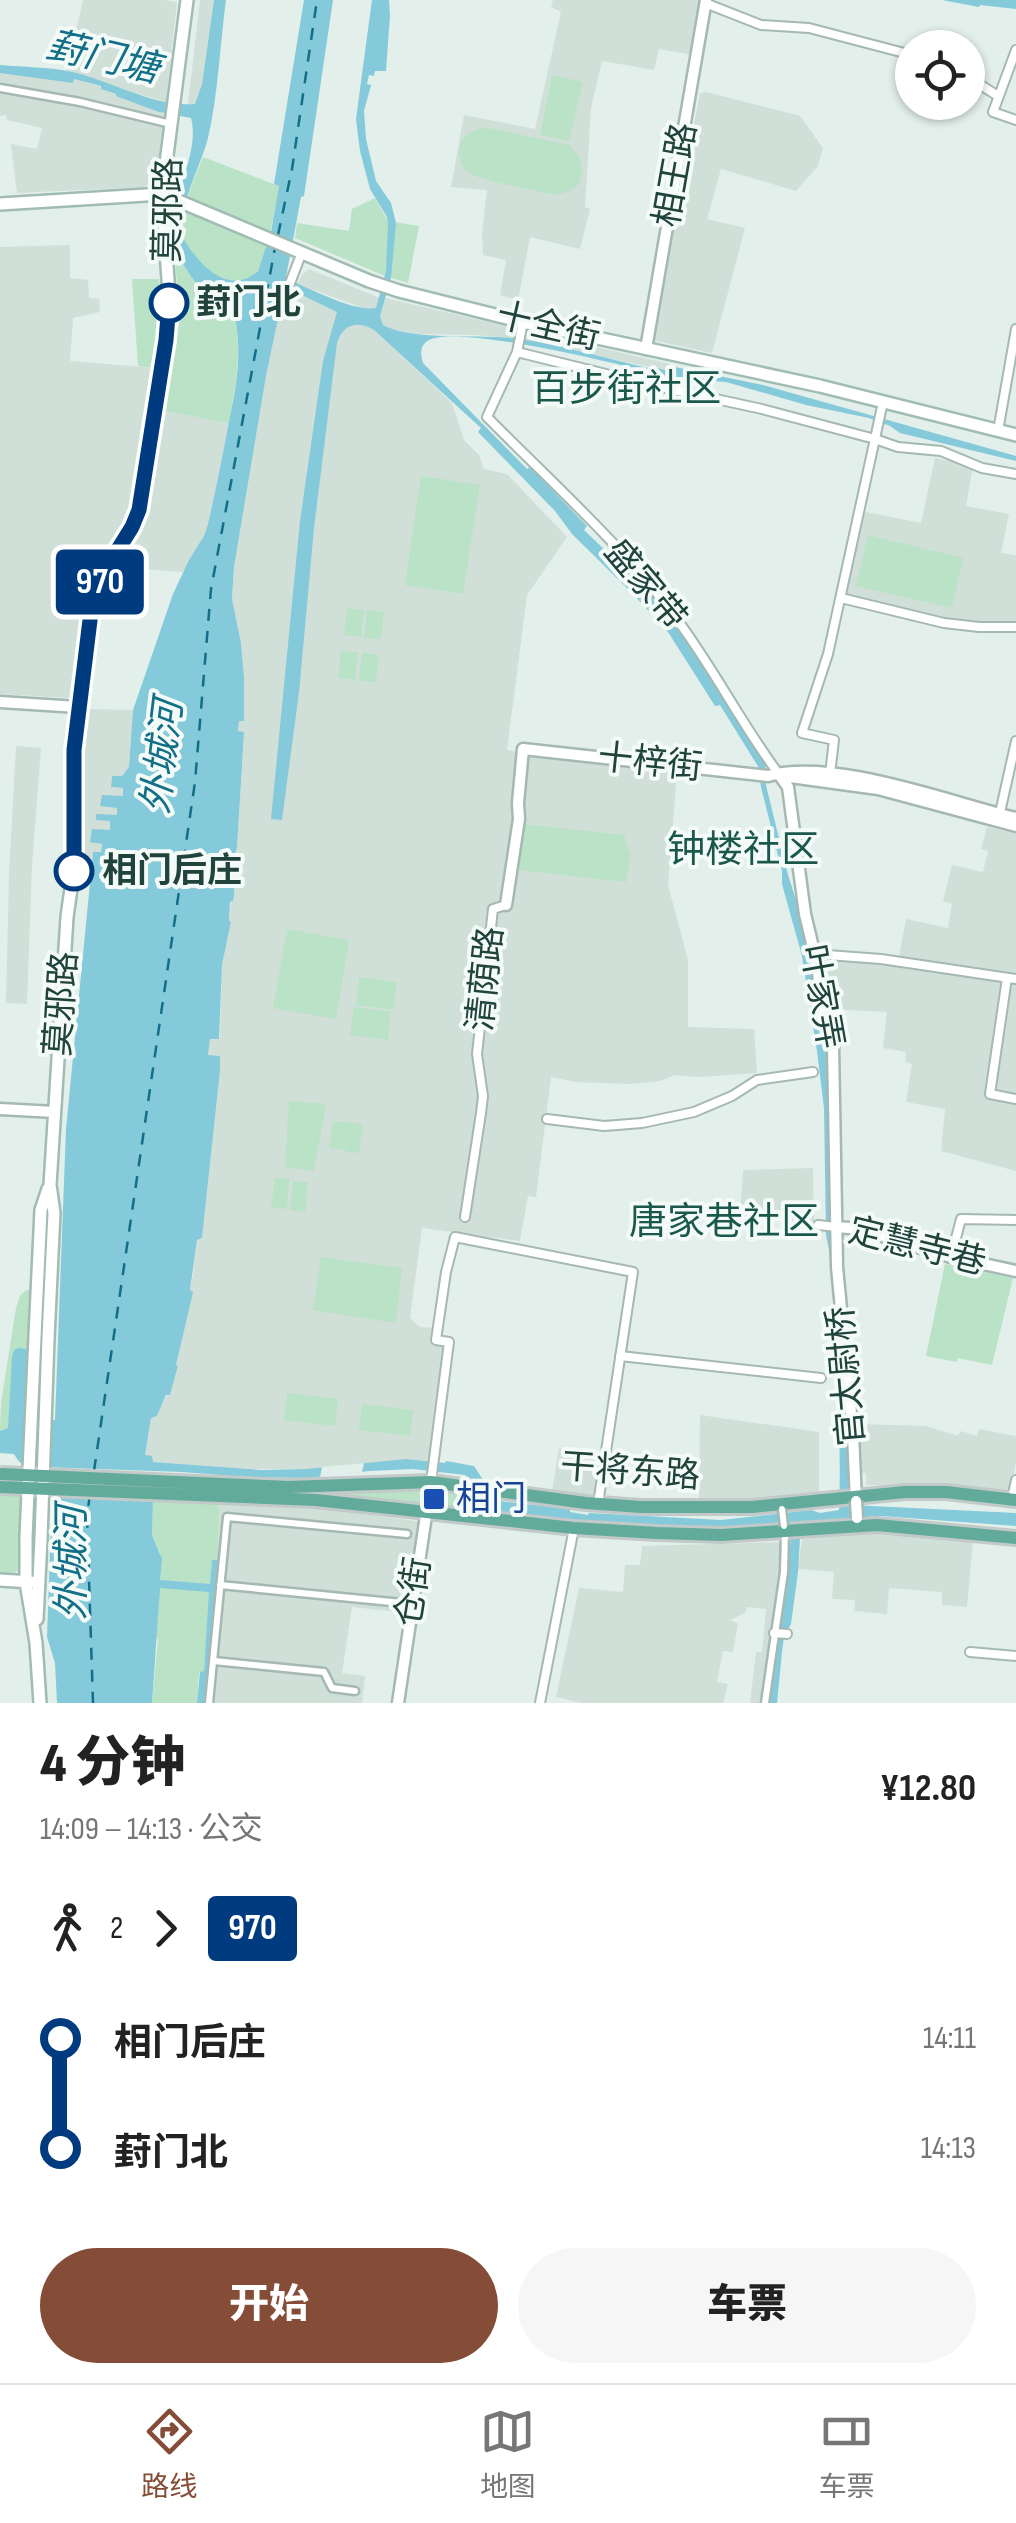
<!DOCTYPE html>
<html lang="zh">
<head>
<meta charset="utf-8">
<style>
  body { margin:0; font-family:"Sofia Sans Condensed","Noto Sans SC",sans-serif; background:#f6f6f6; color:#222; height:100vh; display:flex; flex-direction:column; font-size:38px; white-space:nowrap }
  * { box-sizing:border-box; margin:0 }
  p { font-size:32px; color:#767676 }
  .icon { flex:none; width:55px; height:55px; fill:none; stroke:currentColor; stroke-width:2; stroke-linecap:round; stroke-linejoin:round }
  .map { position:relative; height:1703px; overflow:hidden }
  .side { display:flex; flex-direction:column; background:#fff; flex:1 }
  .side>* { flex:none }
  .badge { padding:0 20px; border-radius:8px; font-size:35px; line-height:65px }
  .tools { position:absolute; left:895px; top:30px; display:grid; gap:20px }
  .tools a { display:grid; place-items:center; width:90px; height:90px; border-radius:50%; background:#fff; box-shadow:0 2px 8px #0004; font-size:50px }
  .map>.badge { position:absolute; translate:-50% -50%; box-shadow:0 0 0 5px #fff }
  .legs { display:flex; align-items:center; gap:15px; height:110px; padding:0 40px; font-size:32px }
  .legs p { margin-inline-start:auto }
  .head { display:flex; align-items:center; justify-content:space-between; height:170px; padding:0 40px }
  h1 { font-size:55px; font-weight:800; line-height:75px }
  .cta { display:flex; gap:20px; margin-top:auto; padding:20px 40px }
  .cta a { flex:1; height:115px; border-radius:60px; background:#854d37; color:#fff; font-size:40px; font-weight:800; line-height:115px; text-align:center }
  .cta a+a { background:#f6f6f6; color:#222 }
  ul { padding:0 40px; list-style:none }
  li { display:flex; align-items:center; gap:35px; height:110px; font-size:38px }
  li i { display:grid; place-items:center; width:15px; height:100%; margin:0 12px; background:currentColor }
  li i::after { content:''; width:25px; height:25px; margin:-12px; border:8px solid; border-radius:50%; background:#fff }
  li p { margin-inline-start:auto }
  li:first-child i { background:linear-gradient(#0000 50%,currentColor 0) }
  li:last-child i { background:linear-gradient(currentColor 50%,#0000 0) }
  .tab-bar { display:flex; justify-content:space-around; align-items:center; height:140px; border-top:2px solid #e0e0e0; background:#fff; font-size:28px; color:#767676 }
  .tab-bar a { display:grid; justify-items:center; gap:5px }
  .tab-bar .active { color:#854d37 }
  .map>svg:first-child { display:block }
</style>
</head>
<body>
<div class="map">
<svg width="1016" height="1703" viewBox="0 0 1016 1703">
  <rect width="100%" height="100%" fill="#e3efea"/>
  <path fill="#d1dfd9" d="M83,0H164L177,2L166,102L66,72Z
    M200,0H214L202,84L195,104H188Z
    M553,0H701L693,55L659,49L654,70L602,61L591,108L585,207L590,209L580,249L530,237L518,300L500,295L506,260L483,255L482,233L487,190L451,187L464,115L535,129L561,12L551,7Z
    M0,73L73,82L74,79L102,87V89L164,114L157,171L153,182L144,187L17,193L11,144L37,149L42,128L7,120L6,115L0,116Z
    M706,92L800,116L823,148L818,166L796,191L721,169L707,219L745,228L712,353L652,340L700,93Z
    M70,245V278L88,280L89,298L99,299L100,312L73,318L70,361L154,368L146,394V408L229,423L208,524L204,536L183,572L100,566L87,591L82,607L72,696L68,698L0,694V247Z
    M309,269L380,298L376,308L366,309L297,284L303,274Z
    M288,288L374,330L452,403L464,440L479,455L484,469L507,474L567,537L527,595L507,750L677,772L668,885L688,960V1027L754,1029L757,1073L698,1077L675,1075L660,1081L630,1084L576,1082L551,1077L536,1197L528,1196L520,1241L422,1228L410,1318L420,1327L434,1328V1341L445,1343L430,1461L406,1459L306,1469H249L153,1462L145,1456L151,1418L157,1416L167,1395H170L178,1367L176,1365L193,1275L197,1240L202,1238L220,1071L208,1056L210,1039L220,1038L222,965L231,923L229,922L234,872L233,857L237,848L244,732L238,731L239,721L244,720V678L241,643L232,599L234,567L266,376L284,289Z
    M385,298L670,364L668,371L522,339L475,335L417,334L391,329L380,323V314Z
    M935,458L973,466L966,506L1009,514L1001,553L1016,555V622H958L840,597L861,511L921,523Z
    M85,709L133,710L129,767L122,776H112L111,787L124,788L123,797L101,796L117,808V816L111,821L110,830L102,843L101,853L93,852L92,859L84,858L81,839Z
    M16,746L41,748L32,866L27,1004L6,1003L9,874Z
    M987,827L1016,834V1171L941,1151L945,1109L906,1102L912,1064L905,1062L906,1052L883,1048L887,1012L829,1009L818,954L898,962L906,919L948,928L952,904L943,901L952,865L983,872L988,851L981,849Z
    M813,1168L814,1221L740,1219L743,1170Z
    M700,1415L819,1432V1493L747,1499L699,1498Z
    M855,1424L926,1426L958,1436L961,1431L977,1436L979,1429L1016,1436V1462L1011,1492L941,1485H866V1473H860Z
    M559,1448L601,1454L598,1495L552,1492Z
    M219,1502L299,1505L422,1522L409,1613L352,1607L342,1673L365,1676L362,1703H206L218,1560Z
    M876,1533L973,1541L967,1607L942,1605V1592L889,1588L887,1614L854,1611L855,1600L832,1599L834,1572L798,1569L802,1539Z
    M783,1542L764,1703H750L756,1652H762L766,1609L747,1607L745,1613L730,1620L738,1623L733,1652L723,1651L717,1682L728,1684L723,1703H581L556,1697L579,1588L623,1592L625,1565H640L642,1546Z"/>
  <path fill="#b9e2c6" d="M552,75L583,82L569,141L540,135Z
    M488,128L569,145L580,158L582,173L579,184L570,191L556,195C539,191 479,181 468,172C460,165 456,153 461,143C467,131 476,129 488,128Z
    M203,157L279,186C276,203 266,267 253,276C225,296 180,253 181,225C183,202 195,178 203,157Z
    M375,198L388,221L419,226L408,283L385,276L295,238L297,223L349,231L352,209Z
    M174,248L187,271L207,293L231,302C244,344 236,381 229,423L163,411L180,318Z
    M132,279H159C162,307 163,340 154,368L138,366Z
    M421,476L480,485L463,594L405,585Z
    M868,535L963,558L952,608L856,586Z
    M347,608L364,610L361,637L344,635Z
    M367,610L384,612L381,639L364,638Z
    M341,651L358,652L355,680L338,678Z
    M362,653L379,655L376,682L359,681Z
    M523,824L624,835L631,856L626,882L518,870Z
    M287,929L349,940L336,1019L273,1008Z
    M359,977L397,982L393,1010L356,1005Z
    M354,1007L391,1012L388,1040L350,1035Z
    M289,1101L326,1104L314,1171L285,1167Z
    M333,1121L363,1124L359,1153L344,1151L346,1133L343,1150L329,1148Z
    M275,1178L289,1179L287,1209L271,1207Z
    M293,1181L308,1182L305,1212L290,1210Z
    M321,1257L402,1268L396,1323L313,1310Z
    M945,1264L1013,1278L992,1365L958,1358L957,1362L926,1356Z
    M27,1290H31L28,1349L19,1348L8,1428L0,1431L1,1403L16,1308L20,1295Z
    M287,1393L338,1399L335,1426L284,1420Z
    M362,1404L413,1410L410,1436L359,1430Z
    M421,1488L424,1490L420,1502L416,1504L337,1494V1491Z
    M448,1490L472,1493L474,1496L472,1508L469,1510L446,1507L445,1503Z
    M0,1494L17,1495L23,1498L21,1567C16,1574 8,1576 0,1575Z
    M153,1499L219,1502L218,1560L212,1561L204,1672L199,1673L197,1703H152L158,1639L155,1638L160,1553L152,1535Z"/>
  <path fill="#84cada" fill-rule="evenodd" d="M214,0H226C220,44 218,96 208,138C201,165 182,199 181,227C181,237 188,247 194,254C210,275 235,292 258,271L271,232L279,186L274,184L304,0H333L304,196L301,197L286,277L289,280C312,289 353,312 376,308L386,271L388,225L387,217L370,189L360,151L356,119L372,0H389L390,15L386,71H375L374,76L369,75L367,84L371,85L364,111L366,139L376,181L391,203L396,223L391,278L380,316L383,325C416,342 480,333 520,339C563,346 606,358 648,368L649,366L668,371L670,366L763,385L1016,456V461L900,433L890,426L869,418L806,405L726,382L711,381L706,385L674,380L658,372L654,373C620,365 448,321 426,342C419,348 421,356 423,363L527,469L530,467L587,526L584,530L610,555L616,550L630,566L628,569L671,617L719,689L752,743L766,761L765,781L788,875L811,947L822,1027L828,1049L849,1459C846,1472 851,1490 851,1505L1016,1513V1526L881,1516L801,1522L798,1572L791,1624L784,1637L782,1652L777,1703H769L793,1523C698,1535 601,1522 506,1513L488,1510L465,1475L413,1469L369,1471L307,1478L245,1477L182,1472L153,1499L152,1535L162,1559L160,1580L210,1584L212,1560H218L206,1703H197L200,1672L204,1671L209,1592L160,1588L152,1703H57L55,1663L47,1637L53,1468C34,1465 24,1473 14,1454L0,1453V1431L8,1428L12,1357L14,1350L19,1348L28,1349L26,1420H55L66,1129L93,852H101L102,844L90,842L92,829L110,830V821L96,820V814L117,815V808L100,806L102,795L123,796V788L111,787L112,776H122L129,767L133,710L173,594L189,560L204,536L208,524C215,493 221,463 227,432C236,388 245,347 231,302C224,300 215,299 208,294C199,288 189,274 183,264C151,218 203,164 191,118L159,112L116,96V94L101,89V86L74,79L73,83L0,73V65C23,67 49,67 72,72C113,81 152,107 195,104L202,84ZM287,288L337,312L323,361L300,521L271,819L282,820L299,692L314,528L337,343C343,324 357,320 374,330L481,428L478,432L555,511L572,534L632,593L668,632L715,706L720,705L759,768L761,787L782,871V884L802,956L817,1051L824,1108L826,1235L829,1250L838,1362L835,1363C839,1413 841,1462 839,1510L820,1513L811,1510L721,1520L589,1513L588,1515L570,1512V1509L490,1500L491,1492L474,1466L446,1461L445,1463L406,1459L306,1469L262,1470L153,1462L152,1456L145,1455L151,1418L157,1416L166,1395H170L178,1366L176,1365L193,1292L190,1290L197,1240L202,1238L220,1071V1056L208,1055L210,1039H219L222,965L231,922L229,921L230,902L233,901C237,884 230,862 237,848L244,732L238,731L239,721H244V678L241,643L232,599L234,567L266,376L284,290Z
    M942,0H1016V9L980,5L979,7Z"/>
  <path fill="#e3efea" d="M364,1463L362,1472L320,1477L322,1467Z
    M13,1466L182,1472V1477L158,1499L47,1495L48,1472L21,1471Z"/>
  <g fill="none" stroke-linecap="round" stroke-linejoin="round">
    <path stroke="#126f87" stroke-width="2.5" stroke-dasharray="12 10" stroke-linecap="butt" d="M278,235L292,169L317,0
      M94,1471L195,782L211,589L275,248
      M90,1494L87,1516L93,1703"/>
    <defs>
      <path id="pedestrian" d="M0,88L80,102L171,124
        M220,1585L412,1604
        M214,1661L324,1672L332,1688L355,1691
        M209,1703L227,1517L407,1534
        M765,1703L784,1572L785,1532"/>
      <path id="minor" d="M705,3L761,25L809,28L912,55
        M1016,50L993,112L1016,120
        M968,77L998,96
        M287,291L302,252
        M523,322L517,352L487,417C553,484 626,548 681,625C716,673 743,726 778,773
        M517,352L642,383L762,409L875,439L898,447L941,451L982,468L1016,474
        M998,431L1016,329
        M841,598L944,623L979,627H1016
        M830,774L834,740L802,733L828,654L883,402
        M999,817L1016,741
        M814,954L881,959L1016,979
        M1007,978L990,1094L1016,1099
        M547,1119L604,1126L642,1123L694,1112L732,1096L757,1080L813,1072
        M465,1217L481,1113L483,1096L477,1054L493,909L506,905
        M818,1225L837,1227
        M951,1257L961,1219L1016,1220
        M620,1356L821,1378
        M431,1482L449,1342L436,1340L446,1272L455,1237L633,1272L598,1504
        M1012,1499L1016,1480
        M774,1633L787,1634
        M970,1652L1016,1656
        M540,1703L574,1528"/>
      <path id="tertiary" d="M646,349L706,0
        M0,702L78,707
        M778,773L788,787L805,914L817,964L823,1012L833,1046L837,1267L853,1434L856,1501
        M783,776L878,789L1016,826
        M506,905L519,819L518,803L523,749L768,776C835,758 948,802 1016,818
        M0,1109L55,1112
        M837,1227L860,1229L951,1257L1016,1271
        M398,1703L431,1482"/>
      <path id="secondary" d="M0,204L162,194L369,281L399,291L523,322L820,386L1016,435
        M35,1336L41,1210L48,1189
        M48,1338L54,1213L50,1185L67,917L75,860V750L80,690L91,612L98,585L104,572L132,527L141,502L168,325L169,294L162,194L187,0
        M26,1537V1582L36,1643L40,1703
        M0,1580L31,1582
        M37,1619L41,1539"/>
      <path id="primary" d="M198,1483L289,1487L431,1482L586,1503L641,1507H752L905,1492H946L1016,1500
        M197,1495L316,1500L574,1528L657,1533L721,1535L877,1525L1016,1538"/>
    </defs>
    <use href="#pedestrian" stroke="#a5b8b2" stroke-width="11"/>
    <use href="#minor" stroke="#a5b8b2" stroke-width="12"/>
    <use href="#tertiary" stroke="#a5b8b2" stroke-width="15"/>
    <use href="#secondary" stroke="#a0bcb3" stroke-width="16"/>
    <use href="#primary" stroke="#c1cac8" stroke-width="18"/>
    <use href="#pedestrian" stroke="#fff" stroke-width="6"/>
    <use href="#minor" stroke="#fff" stroke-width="8"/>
    <use href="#tertiary" stroke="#fff" stroke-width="10"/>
    <use href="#secondary" stroke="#fff" stroke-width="11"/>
    <use href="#primary" stroke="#62aa9a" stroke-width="12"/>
    <defs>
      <path id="pedestrian-bridge" d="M782,1509L784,1526"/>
      <path id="tertiary-bridge" d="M856,1501L857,1518"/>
      <path id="secondary-bridge" d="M26,1537L35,1336
        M41,1539L48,1338"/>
      <path id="primary-bridge" d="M0,1474L198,1483
        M0,1487L197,1495
        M478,1497L483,1488"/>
    </defs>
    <use href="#pedestrian-bridge" stroke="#a5b8b2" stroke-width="11" stroke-linecap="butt"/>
    <use href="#tertiary-bridge" stroke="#a5b8b2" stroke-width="15" stroke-linecap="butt"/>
    <use href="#secondary-bridge" stroke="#a0bcb3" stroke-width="16" stroke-linecap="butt"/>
    <use href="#primary-bridge" stroke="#c1cac8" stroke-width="18" stroke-linecap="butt"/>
    <use href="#pedestrian-bridge" stroke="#fff" stroke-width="6"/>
    <use href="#tertiary-bridge" stroke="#fff" stroke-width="10"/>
    <use href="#secondary-bridge" stroke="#fff" stroke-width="11"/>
    <use href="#primary-bridge" stroke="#62aa9a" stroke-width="12"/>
  </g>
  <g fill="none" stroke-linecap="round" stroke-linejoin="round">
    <defs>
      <path id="line-1" d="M74,871V750L91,612L104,572L132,527L139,510L166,340L169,303"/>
    </defs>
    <use href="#line-1" stroke="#fff" stroke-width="22"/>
    <use href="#line-1" stroke="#003b80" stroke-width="15"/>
  </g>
  <g fill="#fff" stroke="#003b80" stroke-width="5">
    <circle cx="169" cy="303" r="18"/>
    <circle cx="74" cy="871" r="18"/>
  </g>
  <rect fill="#1a4fb4" stroke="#f4faf7" stroke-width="4" x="422" y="1487" width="24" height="24" rx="5"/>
  <g text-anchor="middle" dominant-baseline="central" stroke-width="8" stroke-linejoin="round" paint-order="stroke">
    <g font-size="35" fill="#20433b" stroke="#f4faf7">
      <text transform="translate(676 175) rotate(-80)">相王路</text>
      <text transform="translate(169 210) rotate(-89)">莫邪路</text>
      <text transform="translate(548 327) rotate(13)">十全街</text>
      <text transform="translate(645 585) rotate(50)">盛家带</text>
      <text transform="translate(650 763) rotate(6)">十梓街</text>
      <text transform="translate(486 979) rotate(-84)">清荫路</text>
      <text transform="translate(821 997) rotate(80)">叶家弄</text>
      <text transform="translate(62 1004) rotate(-86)">莫邪路</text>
      <text transform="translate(917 1247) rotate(14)">定慧寺巷</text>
      <text transform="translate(847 1376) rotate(-95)">官太尉桥</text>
      <text transform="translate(630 1472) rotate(4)">干将东路</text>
      <text transform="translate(414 1592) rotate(-81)">仓街</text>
    </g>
    <g font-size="35" font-weight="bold" fill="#20433b" stroke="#f4faf7" text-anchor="start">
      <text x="196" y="303">葑门北</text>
      <text x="102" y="871">相门后庄</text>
    </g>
    <g font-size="35" fill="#164399" stroke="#f4faf7" text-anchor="start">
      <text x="456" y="1499">相门</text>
    </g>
    <g font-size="38" font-style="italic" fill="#126f87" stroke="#f4faf7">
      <text transform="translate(103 58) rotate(13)">葑门塘</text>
      <text transform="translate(163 757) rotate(-83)">外城河</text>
      <text transform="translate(72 1563) rotate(-90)">外城河</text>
    </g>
    <g font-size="38" fill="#19584b" stroke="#f4faf7">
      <text x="626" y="389">百步街社区</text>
      <text x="743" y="850">钟楼社区</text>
      <text x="724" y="1222">唐家巷社区</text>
    </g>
  </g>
</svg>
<div class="tools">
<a><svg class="icon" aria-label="locate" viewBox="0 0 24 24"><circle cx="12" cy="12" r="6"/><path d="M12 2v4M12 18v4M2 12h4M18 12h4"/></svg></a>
</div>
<b class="badge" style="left:100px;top:582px;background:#003b80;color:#fff">970</b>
</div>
<section class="side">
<div class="head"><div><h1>4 分钟</h1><p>14:09 – 14:13 · 公交</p></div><b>¥12.80</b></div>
<div class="legs"><svg class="icon" aria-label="walk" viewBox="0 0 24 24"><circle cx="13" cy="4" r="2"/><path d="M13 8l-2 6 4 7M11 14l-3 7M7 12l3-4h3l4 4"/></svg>2<svg class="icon" aria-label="forward" viewBox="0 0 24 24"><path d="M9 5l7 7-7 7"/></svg><b class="badge" style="background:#003b80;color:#fff">970</b></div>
<ul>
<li><i style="color:#003b80"></i><b>相门后庄</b><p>14:11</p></li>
<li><i style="color:#003b80"></i><b>葑门北</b><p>14:13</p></li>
</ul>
<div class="cta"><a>开始</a><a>车票</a></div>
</section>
<nav class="tab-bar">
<a class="active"><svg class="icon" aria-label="directions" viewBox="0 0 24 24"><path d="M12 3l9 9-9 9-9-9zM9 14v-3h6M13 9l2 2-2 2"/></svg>路线</a>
<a><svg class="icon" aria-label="map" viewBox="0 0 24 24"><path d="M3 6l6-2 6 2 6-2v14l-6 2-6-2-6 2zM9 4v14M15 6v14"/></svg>地图</a>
<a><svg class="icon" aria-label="tickets" viewBox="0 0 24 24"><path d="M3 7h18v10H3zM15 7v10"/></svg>车票</a>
</nav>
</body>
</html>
